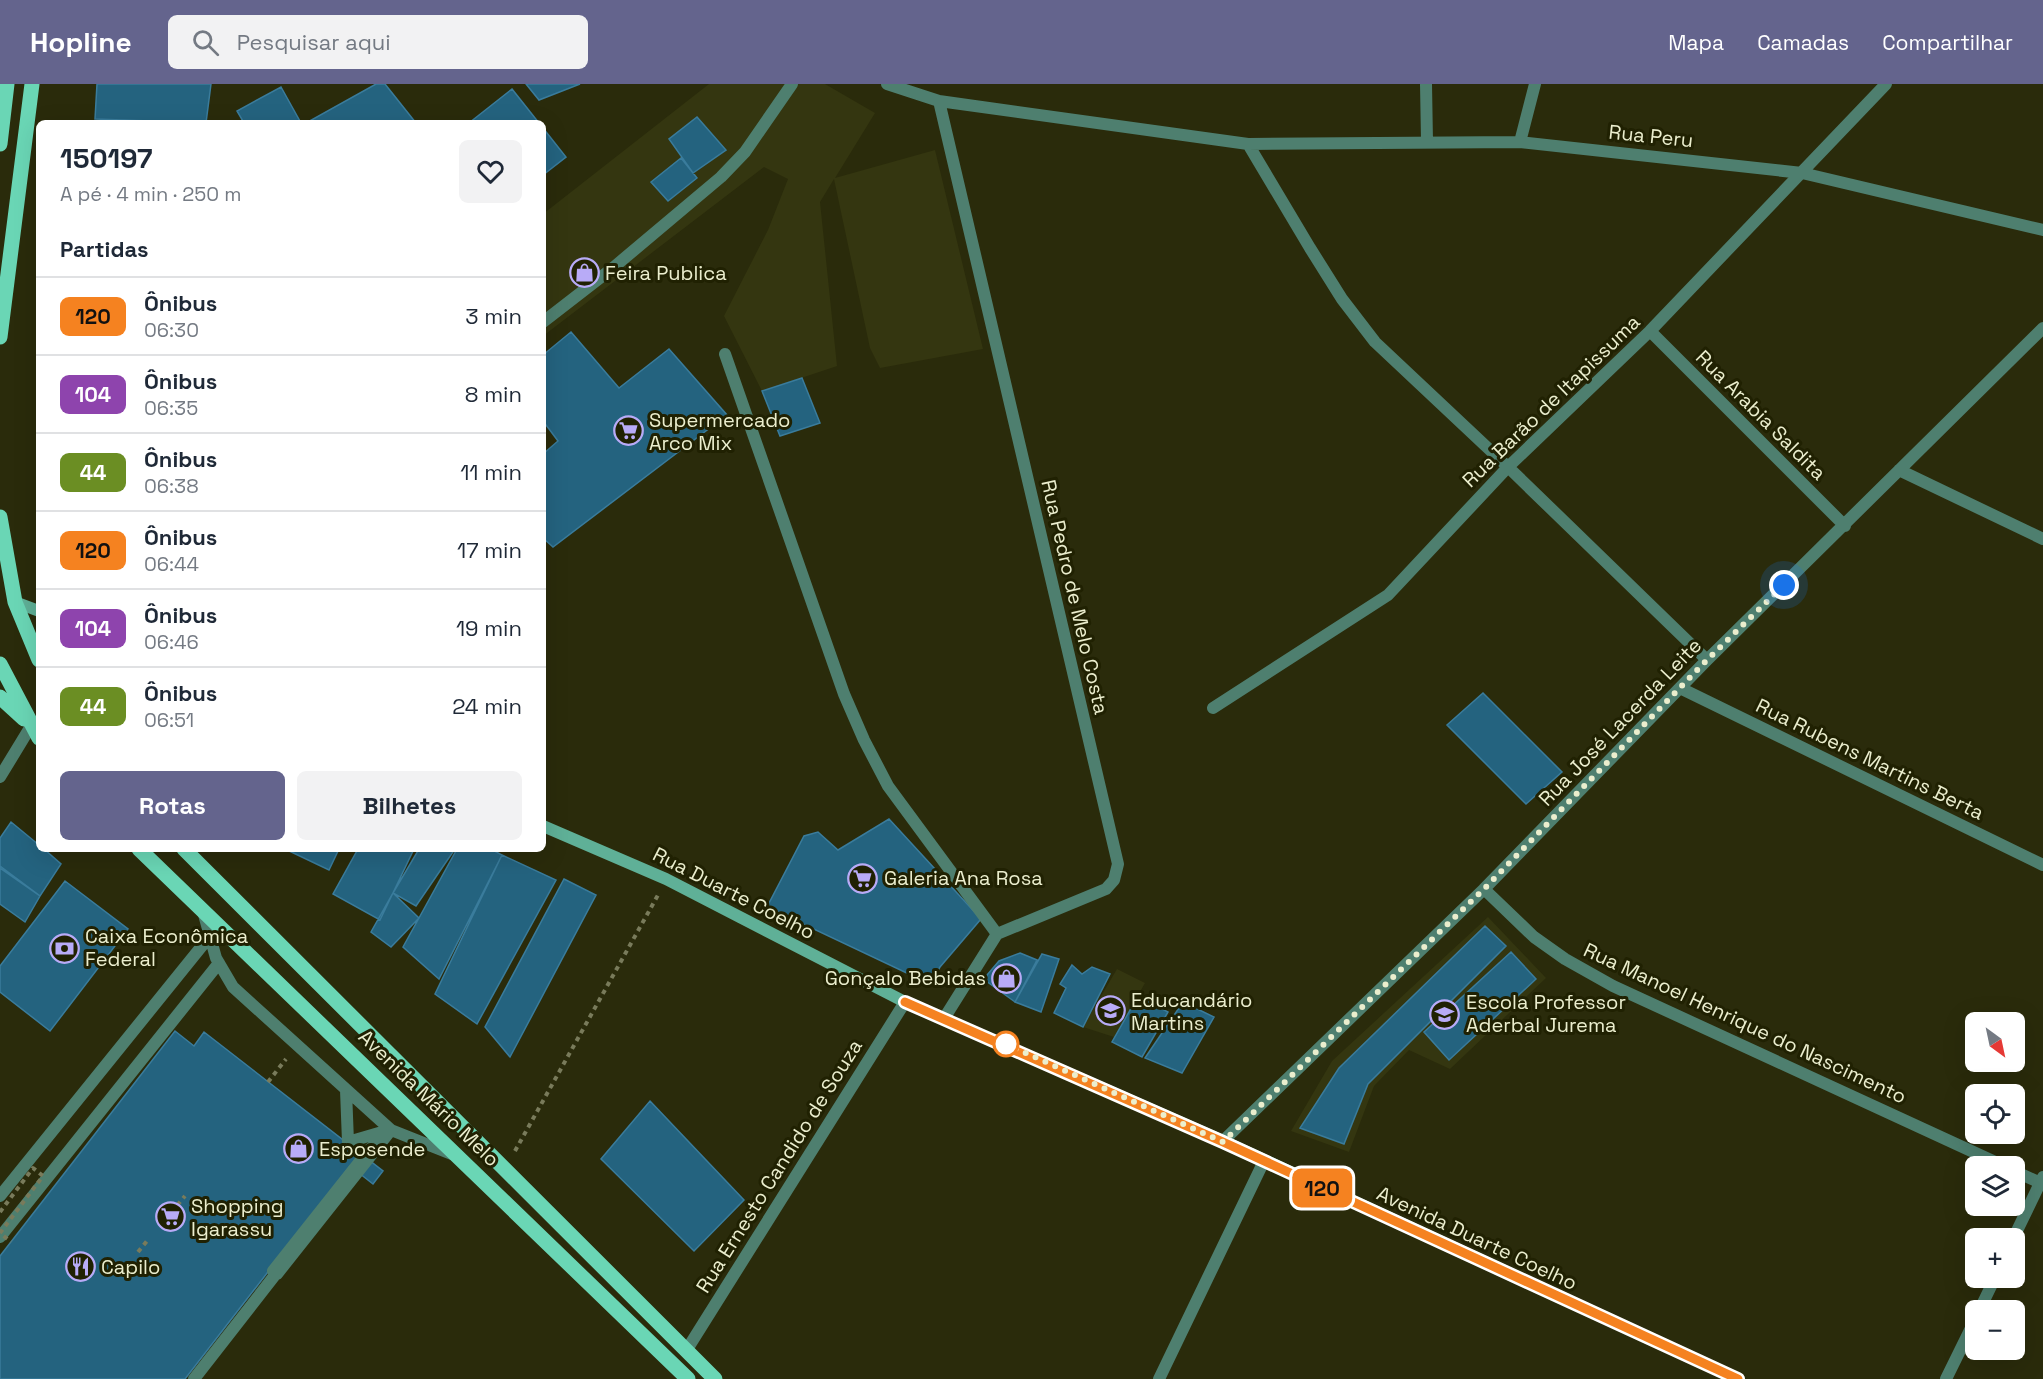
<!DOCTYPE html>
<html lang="pt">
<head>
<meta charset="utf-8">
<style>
  body { margin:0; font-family:"Space Grotesk",sans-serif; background:#f2f2f3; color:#1f2937; height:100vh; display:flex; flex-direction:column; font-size:22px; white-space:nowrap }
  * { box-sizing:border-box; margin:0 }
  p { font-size:20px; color:#747a83 }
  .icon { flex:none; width:33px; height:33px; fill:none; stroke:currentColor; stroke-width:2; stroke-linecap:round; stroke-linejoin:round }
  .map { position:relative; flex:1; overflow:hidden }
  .side { position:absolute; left:36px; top:36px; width:510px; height:732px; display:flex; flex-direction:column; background:#fff; border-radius:9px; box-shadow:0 6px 24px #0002 }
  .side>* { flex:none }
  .badge { padding:0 12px; border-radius:9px; font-size:21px; line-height:39px }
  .needle { width:39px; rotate:147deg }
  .tools { position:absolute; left:1965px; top:928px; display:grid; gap:12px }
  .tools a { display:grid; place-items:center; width:60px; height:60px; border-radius:9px; background:#fff; box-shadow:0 6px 24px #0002; font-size:30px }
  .you { position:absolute; width:30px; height:30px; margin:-15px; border:4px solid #fff; border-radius:50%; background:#1a73e8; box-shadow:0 0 0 9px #1a73e833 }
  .map>.badge { position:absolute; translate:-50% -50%; box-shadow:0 0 0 3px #fff }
  h2 { padding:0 24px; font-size:22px; line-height:54px }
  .round { display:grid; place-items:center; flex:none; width:63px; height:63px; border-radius:9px; background:#f2f2f3 }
  .headline { display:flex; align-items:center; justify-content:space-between; height:102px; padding:0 24px }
  h1 { font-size:28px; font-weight:800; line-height:45px }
  .button { display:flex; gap:12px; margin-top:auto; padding:12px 24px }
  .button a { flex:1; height:69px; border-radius:9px; background:#64648d; color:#fff; font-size:24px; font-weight:800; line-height:69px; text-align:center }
  .button a+a { background:#f2f2f3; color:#1f2937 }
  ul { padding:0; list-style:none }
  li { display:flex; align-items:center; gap:18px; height:78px; padding:0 24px; border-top:2px solid #e0e1e3 }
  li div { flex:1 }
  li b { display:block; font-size:22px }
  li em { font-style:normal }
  li .badge { min-width:66px; font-weight:700; text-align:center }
  header { display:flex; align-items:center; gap:36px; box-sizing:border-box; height:84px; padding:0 30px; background:#64648d; color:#fff }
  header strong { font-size:28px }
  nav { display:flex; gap:33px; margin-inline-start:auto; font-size:21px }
  .search { width:420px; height:54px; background:#f2f2f3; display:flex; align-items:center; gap:15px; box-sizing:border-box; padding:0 21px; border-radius:9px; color:#747a83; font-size:22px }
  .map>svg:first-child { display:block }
</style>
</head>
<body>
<header>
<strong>Hopline</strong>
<div class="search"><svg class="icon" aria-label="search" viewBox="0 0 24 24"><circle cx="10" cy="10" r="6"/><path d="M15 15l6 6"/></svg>Pesquisar aqui</div>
<nav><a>Mapa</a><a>Camadas</a><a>Compartilhar</a></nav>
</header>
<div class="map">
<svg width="2043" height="1295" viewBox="0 0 2043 1295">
  <rect width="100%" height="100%" fill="#2a2b0b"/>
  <path fill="#343610" d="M709,0H825L875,29L835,94L935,66L983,265L880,284L870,264L834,95L820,118L837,282L762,307L724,232L768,146L788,95L764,83L543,252V130Z
    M1488,833L1546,894L1450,985L1409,966L1374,1002L1349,1068L1291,1047L1332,977Z
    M1117,885L1145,899L1114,953L1083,943Z"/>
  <path fill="#24637f" stroke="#3a7c9c" stroke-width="1.5" d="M97,0H211L206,39L95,35Z
    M376,0H385L416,39H306Z
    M526,0H580L539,16Z
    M281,3L301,39H244L237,27Z
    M512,5L539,39H469Z
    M697,33L726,66L693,89L669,55Z
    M543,44L566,73L543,91Z
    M681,74L697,94L668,117L651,98Z
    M571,248L619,304L669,265L727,331L553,463L543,454V370L558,357L543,337V271Z
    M802,294L820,339L780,352L762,307Z
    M1483,609L1562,688L1526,720L1447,641Z
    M889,735L981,835L940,883L930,900L767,823L804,752L818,748L838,766Z
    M11,738L39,761V765H44L61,780L40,812L0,784V754Z
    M285,765H339L329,786Z
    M358,765H414L380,836L333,810Z
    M419,765H455L416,822L393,809Z
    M457,765H491L502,771L439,895L403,863Z
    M502,771L556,796L477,940L435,910Z
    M0,782L40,812L25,838L0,820Z
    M564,795L596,811L510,973L485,943Z
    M65,797L128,845L50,947L0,908V882Z
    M393,809L419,834L391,863L371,848Z
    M1485,842L1506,862L1368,1000L1344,1060L1300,1044L1339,984Z
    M1511,868L1536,895L1449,976L1424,948Z
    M1020,869L1037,876L1015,918L986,897L987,891L999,877Z
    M1042,870L1059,875L1041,928L1015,918Z
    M1072,881L1082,890L1092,883L1110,890L1083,943L1054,929L1066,904L1060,900Z
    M1138,912L1168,928L1142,973L1112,958Z
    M1183,918L1214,933L1182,989L1145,974Z
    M175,947L194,962L204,948L383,1087L373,1100L350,1082L185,1295H0V1172Z
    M650,1017L744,1116L694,1167L601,1075Z"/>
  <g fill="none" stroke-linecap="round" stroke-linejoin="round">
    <path stroke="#797b5b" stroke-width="4" stroke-dasharray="4.5 4.5" stroke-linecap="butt" d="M268,998L286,975
      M515,1067L658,811
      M160,1142L185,1112
      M138,1168L147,1157"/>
    <path stroke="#4e7f6f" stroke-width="12" d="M543,238L614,183L721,93L745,68L792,0
      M203,827L216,874L233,903L391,1046L454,1071
      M346,1006L348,1058L389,1046
      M391,1046L277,1190L275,1191L273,1187L369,1066Z
      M0,1112L210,852
      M0,1153L219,879
      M194,1295L275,1191"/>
    <path stroke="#4e7f6f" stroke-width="12" d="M887,0L939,17L1248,60L1520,58L1802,89L2043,146
      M1426,0L1427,57
      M939,17L1118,780L1114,796L1106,805L997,850L945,933
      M1520,58L1535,0
      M1248,60L1310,164L1342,215L1375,258L1508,383L1707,576
      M1650,247L1845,442
      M725,270L844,610L864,656L888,702L997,850
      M1899,386L2043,455
      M1680,604L2043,781
      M1213,624L1388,511L1508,383L1650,247L1886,0
      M0,693L31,642
      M1484,805L1534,853L1565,875L1613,902L2006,1083
      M1223,1057L1484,805L1707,576L2043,244
      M2014,1087L2043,1100
      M2013,1155L2043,1093
      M1979,1227L1995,1194
      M686,1267L905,918
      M1159,1295L1264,1077
      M1946,1295L1976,1234"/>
    <path stroke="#5fb097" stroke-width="12" d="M15,518L39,527
      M543,742L666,795L905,918L1223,1057L1738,1295"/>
    <path stroke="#6ad6b5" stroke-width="15" d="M0,60L7,0
      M0,253L32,0
      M0,433L15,518L39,576
      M0,580L39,654
      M0,613L24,635
      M139,765L688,1295
      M184,765L715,1295"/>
    <path stroke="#797b5b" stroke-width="4" stroke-dasharray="4.5 4.5" stroke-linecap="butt" d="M0,1128L33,1084L43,1092L0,1149L11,1158"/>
  </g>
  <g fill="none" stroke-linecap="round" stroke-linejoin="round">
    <defs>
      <path id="line" d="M905,918L1223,1058L1738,1295"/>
    </defs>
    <use href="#line" stroke="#fff" stroke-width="14"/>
    <use href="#line" stroke="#f58220" stroke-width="9"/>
    <path stroke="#ebeece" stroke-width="6" stroke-dasharray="0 10.8" d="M1006,960L1223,1058L1484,805L1707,576L1784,501"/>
  </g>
  <defs>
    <symbol id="shop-ring" viewBox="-11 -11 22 22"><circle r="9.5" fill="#202102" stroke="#b8abf7" stroke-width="1.5"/><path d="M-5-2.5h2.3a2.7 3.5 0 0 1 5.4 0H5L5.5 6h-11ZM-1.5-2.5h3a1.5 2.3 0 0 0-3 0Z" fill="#b8abf7"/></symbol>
    <symbol id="supermarket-ring" viewBox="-11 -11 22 22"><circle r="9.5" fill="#202102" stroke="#b8abf7" stroke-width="1.5"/><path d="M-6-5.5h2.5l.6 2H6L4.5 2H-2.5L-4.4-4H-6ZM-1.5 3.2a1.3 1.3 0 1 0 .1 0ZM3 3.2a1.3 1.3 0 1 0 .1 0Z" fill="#b8abf7"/></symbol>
    <symbol id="bank-ring" viewBox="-11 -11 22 22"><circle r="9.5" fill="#202102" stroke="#b8abf7" stroke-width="1.5"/><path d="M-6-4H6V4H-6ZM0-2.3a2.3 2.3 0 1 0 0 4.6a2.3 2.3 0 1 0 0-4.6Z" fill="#b8abf7"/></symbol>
    <symbol id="school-ring" viewBox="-11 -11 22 22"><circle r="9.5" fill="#202102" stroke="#b8abf7" stroke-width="1.5"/><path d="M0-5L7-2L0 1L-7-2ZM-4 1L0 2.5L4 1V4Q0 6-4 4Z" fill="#b8abf7"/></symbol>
    <symbol id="restaurant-ring" viewBox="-11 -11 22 22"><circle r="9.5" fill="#202102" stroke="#b8abf7" stroke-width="1.5"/><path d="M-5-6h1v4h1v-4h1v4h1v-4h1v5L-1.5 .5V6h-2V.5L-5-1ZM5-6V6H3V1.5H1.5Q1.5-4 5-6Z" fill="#b8abf7"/></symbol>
  </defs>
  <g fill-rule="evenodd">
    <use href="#shop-ring" x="568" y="172" width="33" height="33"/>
    <use href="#supermarket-ring" x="612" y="330" width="33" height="33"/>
    <use href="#supermarket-ring" x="846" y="778" width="33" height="33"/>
    <use href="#bank-ring" x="48" y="848" width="33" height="33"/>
    <use href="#shop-ring" x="990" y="878" width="33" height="33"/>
    <use href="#school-ring" x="1094" y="910" width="33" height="33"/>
    <use href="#school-ring" x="1428" y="914" width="33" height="33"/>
    <use href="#shop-ring" x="282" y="1048" width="33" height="33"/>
    <use href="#supermarket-ring" x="154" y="1116" width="33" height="33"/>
    <use href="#restaurant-ring" x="64" y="1166" width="33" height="33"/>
  </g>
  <circle fill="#fff" stroke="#f58220" stroke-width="3" cx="1006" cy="960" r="12"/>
  <g text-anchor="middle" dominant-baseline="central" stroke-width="6" stroke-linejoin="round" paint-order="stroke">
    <g font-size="20" fill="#ebeece" stroke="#202102">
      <text transform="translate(1651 52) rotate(6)">Rua Peru</text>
      <text transform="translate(1551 317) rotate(-44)">Rua Barão de Itapissuma</text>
      <text transform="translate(1761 331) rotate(45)">Rua Arabia Saldita</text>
      <text transform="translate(1075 513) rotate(77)">Rua Pedro de Melo Costa</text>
      <text transform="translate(1620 638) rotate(-46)">Rua José Lacerda Leite</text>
      <text transform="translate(1870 675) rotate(26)">Rua Rubens Martins Berta</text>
      <text transform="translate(734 809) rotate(27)">Rua Duarte Coelho</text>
      <text transform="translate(1745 939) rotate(25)">Rua Manoel Henrique do Nascimento</text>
      <text transform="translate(429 1014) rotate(44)">Avenida Mário Melo</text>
      <text transform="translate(779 1082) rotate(-58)">Rua Ernesto Candido de Souza</text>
      <text transform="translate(1477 1154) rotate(25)">Avenida Duarte Coelho</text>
    </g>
    <g font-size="20" fill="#ebeece" stroke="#202102" text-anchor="start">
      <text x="605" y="189">Feira Publica</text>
      <text x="649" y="336">Supermercado<tspan x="649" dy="23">Arco Mix</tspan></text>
      <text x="884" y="794">Galeria Ana Rosa</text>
      <text x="85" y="852">Caixa Econômica<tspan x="85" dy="23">Federal</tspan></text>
      <text x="986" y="894" text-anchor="end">Gonçalo Bebidas</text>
      <text x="1131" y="916">Educandário<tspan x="1131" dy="23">Martins</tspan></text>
      <text x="1466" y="918">Escola Professor<tspan x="1466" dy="23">Aderbal Jurema</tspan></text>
      <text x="319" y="1065">Esposende</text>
      <text x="191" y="1122">Shopping<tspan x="191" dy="23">Igarassu</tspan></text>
      <text x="101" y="1183">Capilo</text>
    </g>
  </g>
</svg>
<div class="tools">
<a><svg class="needle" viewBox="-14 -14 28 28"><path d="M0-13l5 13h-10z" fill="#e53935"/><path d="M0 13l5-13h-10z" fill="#747a83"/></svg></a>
<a><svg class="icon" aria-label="locate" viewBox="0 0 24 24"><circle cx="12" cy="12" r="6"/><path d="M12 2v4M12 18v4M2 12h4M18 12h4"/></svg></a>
<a><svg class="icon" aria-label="layers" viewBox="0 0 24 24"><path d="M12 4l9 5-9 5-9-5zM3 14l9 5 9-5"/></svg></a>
<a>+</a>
<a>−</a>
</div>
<div class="you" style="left:1784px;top:501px"></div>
<b class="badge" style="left:1322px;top:1104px;background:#f58220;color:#111">120</b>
<section class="side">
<div class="headline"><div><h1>150197</h1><p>A pé · 4 min · 250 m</p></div><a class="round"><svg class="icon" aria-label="heart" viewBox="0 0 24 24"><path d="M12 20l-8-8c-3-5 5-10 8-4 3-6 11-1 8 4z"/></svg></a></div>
<h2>Partidas</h2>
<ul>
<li><span class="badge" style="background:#f58220;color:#111">120</span><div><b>Ônibus</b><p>06:30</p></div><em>3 min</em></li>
<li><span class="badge" style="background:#8e44ad;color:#fff">104</span><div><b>Ônibus</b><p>06:35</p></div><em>8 min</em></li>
<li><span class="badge" style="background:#6b8e23;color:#fff">44</span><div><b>Ônibus</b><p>06:38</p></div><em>11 min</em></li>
<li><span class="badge" style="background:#f58220;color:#111">120</span><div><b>Ônibus</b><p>06:44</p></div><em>17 min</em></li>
<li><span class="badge" style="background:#8e44ad;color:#fff">104</span><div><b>Ônibus</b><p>06:46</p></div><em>19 min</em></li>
<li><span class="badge" style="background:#6b8e23;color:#fff">44</span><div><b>Ônibus</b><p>06:51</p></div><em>24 min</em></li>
</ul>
<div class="button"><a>Rotas</a><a>Bilhetes</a></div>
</section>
</div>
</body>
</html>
